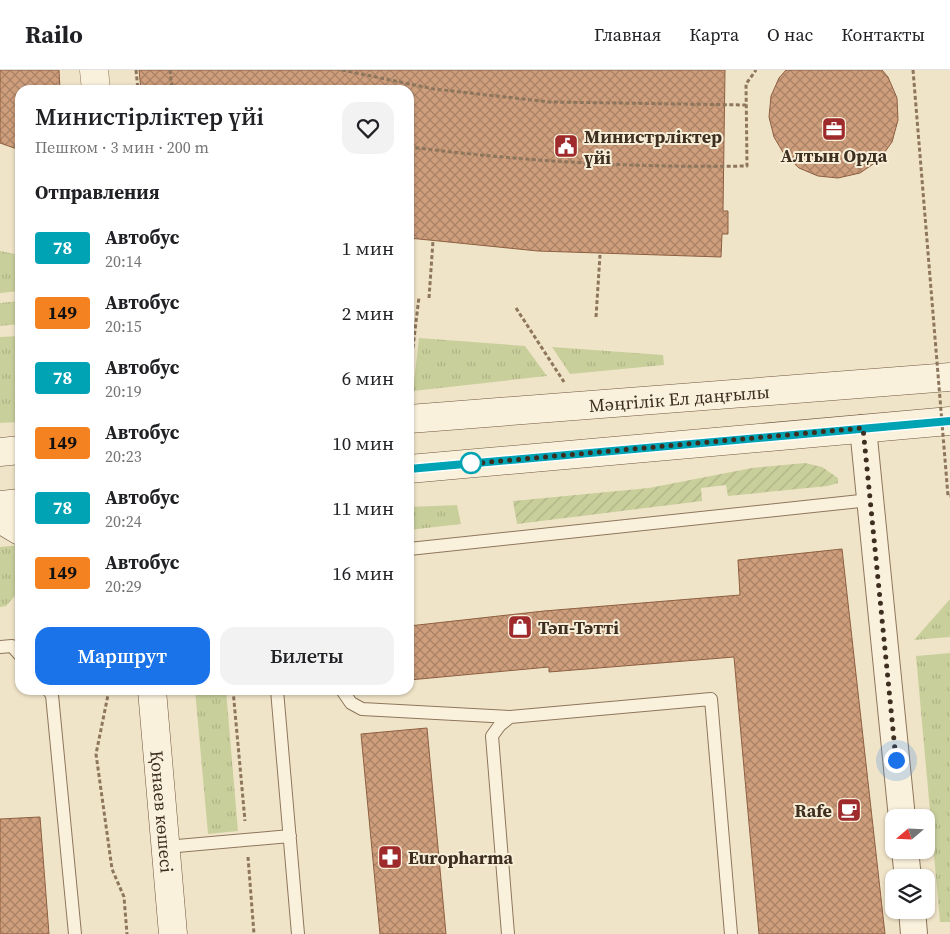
<!DOCTYPE html>
<html lang="ru">
<head>
<meta charset="utf-8">
<style>
  body { margin:0; font-family:"Source Serif 4",serif; background:#f2f2f2; color:#202124; height:100vh; display:flex; flex-direction:column; font-size:19px; white-space:nowrap }
  * { box-sizing:border-box; margin:0 }
  p { font-size:16px; color:#757577 }
  .icon { flex:none; width:28px; height:28px; fill:none; stroke:currentColor; stroke-width:2; stroke-linecap:round; stroke-linejoin:round }
  .map { position:relative; flex:1; overflow:hidden }
  .panel { position:absolute; left:15px; top:15px; width:399px; height:610px; display:flex; flex-direction:column; background:#fff; border-radius:15px; box-shadow:0 1px 4px #0004 }
  .panel>* { flex:none }
  .badge { padding:0 10px; border-radius:4px; font-size:18px; line-height:32px }
  .needle { width:32px; rotate:251deg }
  .tools { position:absolute; left:885px; top:739px; display:grid; gap:10px }
  .tools a { display:grid; place-items:center; width:50px; height:50px; border-radius:10px; background:#fff; box-shadow:0 1px 4px #0004; font-size:25px }
  .you { position:absolute; width:25px; height:25px; margin:-12px; border:4px solid #fff; border-radius:50%; background:#1a73e8; box-shadow:0 0 0 8px #1a73e833 }
  .map>.badge { position:absolute; translate:-50% -50%; box-shadow:0 0 0 2px #fff }
  h2 { padding:0 20px; font-size:19px; line-height:45px }
  .round { display:grid; place-items:center; flex:none; width:52px; height:52px; border-radius:15px; background:#f2f2f2 }
  .overview { display:flex; align-items:center; justify-content:space-between; height:85px; padding:0 20px }
  h1 { font-size:24px; font-weight:600; line-height:38px }
  .button { display:flex; gap:10px; margin-top:auto; padding:10px 20px }
  .button a { flex:1; height:58px; border-radius:15px; background:#1a73e8; color:#fff; font-size:20px; font-weight:600; line-height:58px; text-align:center }
  .button a+a { background:#f2f2f2; color:#202124 }
  ul { padding:0; list-style:none }
  li { display:flex; align-items:center; gap:15px; height:65px; padding:0 20px }
  li div { flex:1 }
  li b { display:block; font-size:19px }
  li em { font-style:normal }
  li .badge { min-width:55px; font-weight:700; text-align:center }
  header { display:flex; align-items:center; gap:30px; box-sizing:border-box; height:70px; padding:0 25px; background:#fff; border-bottom:1px solid #e0e0e0 }
  header strong { font-size:24px }
  nav { display:flex; gap:28px; margin-inline-start:auto; font-size:18px }
  .map>svg:first-child { display:block }
</style>
</head>
<body>
<header>
<strong>Railo</strong>
<nav><a>Главная</a><a>Карта</a><a>О нас</a><a>Контакты</a></nav>
</header>
<div class="map">
<svg width="950" height="864" viewBox="0 0 950 864">
  <defs>
    <pattern id="grass-tufts" width="24" height="20" patternUnits="userSpaceOnUse" patternTransform="scale(1.25)"><rect width="24" height="20" fill="#c9cf9b"/><path d="M3 7l-1-3M5 7V3M7 7l1-3M15 17l-1-3M17 17v-4M19 17l1-3" fill="none" stroke="#aeb285"/></pattern>
    <pattern id="garden-furrows" width="10" height="10" patternUnits="userSpaceOnUse" patternTransform="scale(1.25)"><rect width="10" height="10" fill="#c9cf9b"/><path d="M-1 1l2-2M0 10L10 0M9 11l2-2" fill="none" stroke="#aeb285"/></pattern>
    <pattern id="building-cross-hatch" width="8" height="8" patternUnits="userSpaceOnUse" patternTransform="scale(1.25)"><rect width="8" height="8" fill="#cf9f7d"/><path d="M0 0l8 8M0 8l8-8" fill="none" stroke="#a98266"/></pattern>
  </defs>
  <rect width="100%" height="100%" fill="#f0e4c8"/>
  <path fill="url(#grass-tufts)" d="M0,181L20,185V221L0,223Z
    M20,231V254L0,256V233Z
    M20,266V352L0,353V267Z
    M419,268L525,276L547,306L413,321Z
    M552,277L663,285L664,295L570,304Z
    M457,435L461,454L409,460V437Z
    M20,475V520L6,536L0,537V477Z
    M950,529V567L914,570Z
    M950,583V852H940L916,586Z
    M195,620H226L238,761L208,764Z"/>
  <path fill="url(#garden-furrows)" d="M805,393L822,397L838,408V413L828,416L728,426L726,415L701,418L702,431L517,454L513,431L649,418L752,398Z"/>
  <path fill="url(#building-cross-hatch)" stroke="#8d5f41" d="M0,0H59L60,20H20V80L0,73Z
    M139,0H725L723,141H728V164H722L721,187L538,181L409,168V20H141Z
    M786,0H882L888,7L897,28L898,50L892,72L879,90L860,103L838,108L818,106L799,98L784,84L774,67L769,47L771,26L779,8Z
    M842,479L885,864H759L734,587L549,602V597L409,610V556L544,541L740,525L738,490Z
    M427,658L446,864H380L361,664Z
    M40,747L49,864H0V749Z"/>
  <g fill="none" stroke-linecap="round" stroke-linejoin="round">
    <defs>
      <path id="service" d="M409,479L870,430
        M0,577L12,576L20,585
        M48,620L52,625L75,864
        M277,620L298,864
        M342,620L351,633L362,639L510,647
        M166,777L290,766
        M508,864L492,666L500,655L510,647L711,629L731,864"/>
      <path id="minor" d="M863,358L902,748
        M905,780L908,808
        M912,840L914,864"/>
      <path id="tertiary" d="M94,0L96,20"/>
      <g id="secondary">
        <path id="s1" d="M409,349L950,307"/>
        <path d="M0,382L20,380"/>
        <path d="M409,399L950,351"/>
        <path d="M0,435L20,433"/>
        <path d="M0,449L20,461"/>
        <path id="s2" d="M152,620L173,864"/>
      </g>
    </defs>
    <use href="#service" stroke="#8d765c" stroke-width="14"/>
    <use href="#minor" stroke="#8d765c" stroke-width="28"/>
    <use href="#tertiary" stroke="#8d765c" stroke-width="29"/>
    <use href="#secondary" stroke="#6f573f" stroke-width="29"/>
    <path stroke="#8d765c" stroke-width="3" stroke-dasharray="4 2.5" stroke-linecap="butt" d="M136,0L138,20
      M170,0L172,20
      M342,0L434,19L550,32L746,35
      M409,77C521,91 633,98 747,96L746,14L756,0
      M429,228L433,171
      M516,238L564,312
      M596,247L600,185
      M409,310L419,227
      M109,620L96,684L112,799L124,827L127,864
      M233,620L245,751
      M248,787L254,864"/>
    <use href="#service" stroke="#faf1dc" stroke-width="12"/>
    <use href="#minor" stroke="#faf1dc" stroke-width="26"/>
    <use href="#tertiary" stroke="#faf1dc" stroke-width="28"/>
    <use href="#secondary" stroke="#faf1dc" stroke-width="28"/>
    <path stroke="#8d765c" stroke-width="3" stroke-dasharray="4 2.5" stroke-linecap="butt" d="M913,0L948,426H950"/>
  </g>
  <g fill="none" stroke-linecap="round" stroke-linejoin="round">
    <defs>
      <path id="line" d="M409,399L950,351"/>
    </defs>
    <use href="#line" stroke="#fff" stroke-width="11"/>
    <use href="#line" stroke="#00a3b4" stroke-width="8"/>
    <path stroke="#3d2e20" stroke-width="5" stroke-dasharray="0 9" d="M471,393L468,394L863,358L896,690"/>
  </g>
  <defs>
    <symbol id="office-square" viewBox="-11 -11 22 22"><rect x="-9" y="-9" width="18" height="18" rx="4" fill="#9e2a2b" stroke="#f7eed8"/><path d="M-6-3h4V-5.5h4V-3h4V5H-6ZM-1-4.5V-3h2v-1.5ZM-6 0V1H6V0Z" fill="#fff"/></symbol>
    <symbol id="civic-square" viewBox="-11 -11 22 22"><rect x="-9" y="-9" width="18" height="18" rx="4" fill="#9e2a2b" stroke="#f7eed8"/><path d="M-.6-6.5H3V-4.5H.6V-3L4-1V1h2V6H-6V1h2V-1L-.6-3ZM-1.2 2.5V6h2.4V2.5Z" fill="#fff"/></symbol>
    <symbol id="shop-square" viewBox="-11 -11 22 22"><rect x="-9" y="-9" width="18" height="18" rx="4" fill="#9e2a2b" stroke="#f7eed8"/><path d="M-5-2.5h2.3a2.7 3.5 0 0 1 5.4 0H5L5.5 6h-11ZM-1.5-2.5h3a1.5 2.3 0 0 0-3 0Z" fill="#fff"/></symbol>
    <symbol id="cafe-square" viewBox="-11 -11 22 22"><rect x="-9" y="-9" width="18" height="18" rx="4" fill="#9e2a2b" stroke="#f7eed8"/><path d="M-5.5-4.5H6V0H3Q3 3.5 0 3.5H-2.5Q-5.5 3.5-5.5 0ZM3-3.2v2h1.7v-2ZM-6 4.5H4V6H-6Z" fill="#fff"/></symbol>
    <symbol id="pharmacy-square" viewBox="-11 -11 22 22"><rect x="-9" y="-9" width="18" height="18" rx="4" fill="#9e2a2b" stroke="#f7eed8"/><path d="M-2-6h4v4h4v4h-4v4h-4v-4h-4v-4h4Z" fill="#fff"/></symbol>
  </defs>
  <g fill-rule="evenodd">
    <use href="#office-square" x="820" y="45" width="28" height="28"/>
    <use href="#civic-square" x="552" y="62" width="28" height="28"/>
    <use href="#shop-square" x="506" y="543" width="28" height="28"/>
    <use href="#cafe-square" x="835" y="726" width="28" height="28"/>
    <use href="#pharmacy-square" x="376" y="773" width="28" height="28"/>
  </g>
  <circle fill="#fff" stroke="#00a3b4" stroke-width="2.5" cx="471" cy="393" r="10"/>
  <g text-anchor="middle" dominant-baseline="central" stroke-width="4" stroke-linejoin="round" paint-order="stroke">
    <g font-size="18" font-weight="bold" fill="#3d2e20" stroke="#f7eed8" text-anchor="start">
      <text x="584" y="66">Министрліктер<tspan x="584" dy="21">үйі</tspan></text>
      <text x="834" y="85" text-anchor="middle">Алтын Орда</text>
      <text x="538" y="557">Тәп-Тәтті</text>
      <text x="832" y="740" text-anchor="end">Rafe</text>
      <text x="408" y="787">Europharma</text>
    </g>
    <g font-size="18" fill="#3d2e20" stroke="#f7eed8">
      <text stroke="none"><textPath href="#s1" startOffset="271">Мәңгілік Ел даңғылы</textPath></text>
      <text stroke="none"><textPath href="#s2" startOffset="122">Қонаев көшесі</textPath></text>
    </g>
  </g>
</svg>
<div class="tools">
<a><svg class="needle" viewBox="-14 -14 28 28"><path d="M0-13l5 13h-10z" fill="#e53935"/><path d="M0 13l5-13h-10z" fill="#757577"/></svg></a>
<a><svg class="icon" aria-label="layers" viewBox="0 0 24 24"><path d="M12 4l9 5-9 5-9-5zM3 14l9 5 9-5"/></svg></a>
</div>
<div class="you" style="left:896px;top:690px"></div>
<section class="panel">
<div class="overview"><div><h1>Министірліктер үйі</h1><p>Пешком · 3 мин · 200 m</p></div><a class="round"><svg class="icon" aria-label="heart" viewBox="0 0 24 24"><path d="M12 20l-8-8c-3-5 5-10 8-4 3-6 11-1 8 4z"/></svg></a></div>
<h2>Отправления</h2>
<ul>
<li><span class="badge" style="background:#00a3b4;color:#fff">78</span><div><b>Автобус</b><p>20:14</p></div><em>1 мин</em></li>
<li><span class="badge" style="background:#f58220;color:#111">149</span><div><b>Автобус</b><p>20:15</p></div><em>2 мин</em></li>
<li><span class="badge" style="background:#00a3b4;color:#fff">78</span><div><b>Автобус</b><p>20:19</p></div><em>6 мин</em></li>
<li><span class="badge" style="background:#f58220;color:#111">149</span><div><b>Автобус</b><p>20:23</p></div><em>10 мин</em></li>
<li><span class="badge" style="background:#00a3b4;color:#fff">78</span><div><b>Автобус</b><p>20:24</p></div><em>11 мин</em></li>
<li><span class="badge" style="background:#f58220;color:#111">149</span><div><b>Автобус</b><p>20:29</p></div><em>16 мин</em></li>
</ul>
<div class="button"><a>Маршрут</a><a>Билеты</a></div>
</section>
</div>
</body>
</html>
